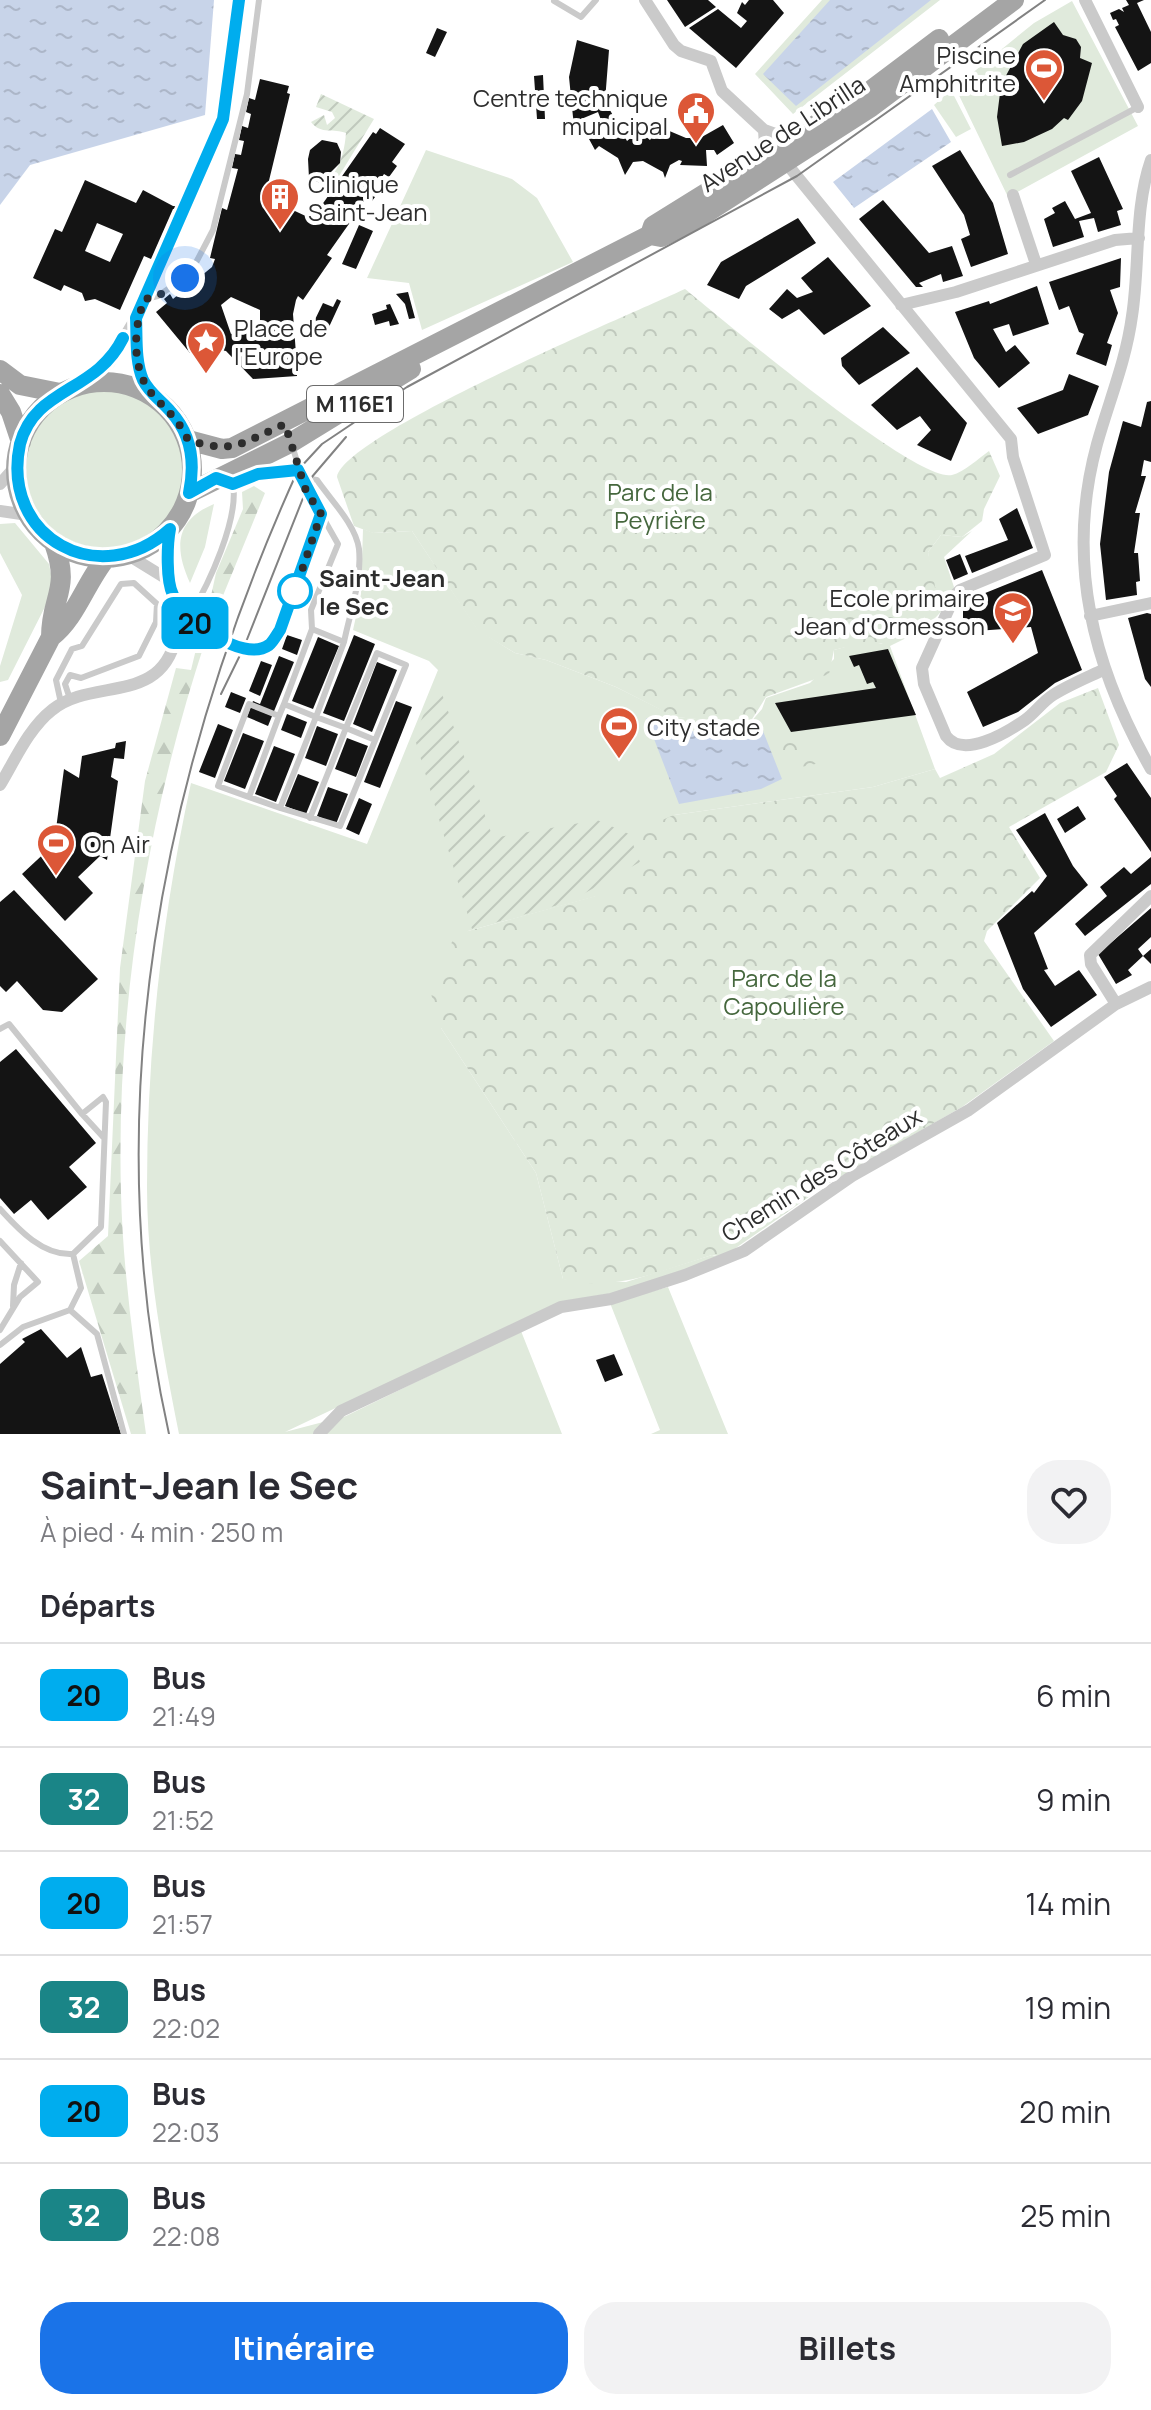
<!DOCTYPE html>
<html lang="fr">
<head>
<meta charset="utf-8">
<style>
  body { margin:0; font-family:Manrope,sans-serif; background:#f2f2f3; color:#2b2b33; height:100vh; display:flex; flex-direction:column; font-size:30px; white-space:nowrap }
  * { box-sizing:border-box; margin:0 }
  p { font-size:26px; color:#7c7c81 }
  .icon { flex:none; width:44px; height:44px; fill:none; stroke:currentColor; stroke-width:2; stroke-linecap:round; stroke-linejoin:round }
  .map { position:relative; height:1434px; overflow:hidden }
  .sheet { display:flex; flex-direction:column; background:#fff; flex:1 }
  .sheet>* { flex:none }
  .badge { padding:0 16px; border-radius:12px; font-size:28px; line-height:52px }
  .you { position:absolute; width:40px; height:40px; margin:-20px; border:6px solid #fff; border-radius:50%; background:#1a73e8; box-shadow:0 0 0 12px #1a73e833 }
  .map>.badge { position:absolute; translate:-50% -50%; box-shadow:0 0 0 4px #fff }
  h2 { padding:0 40px; font-size:30px; line-height:72px }
  .round { display:grid; place-items:center; flex:none; width:84px; height:84px; border-radius:32px; background:#f2f2f3 }
  .overview { display:flex; align-items:center; justify-content:space-between; height:136px; padding:0 40px }
  h1 { font-size:38px; font-weight:700; line-height:60px }
  .primary-button { display:flex; gap:16px; margin-top:auto; padding:16px 40px }
  .primary-button a { flex:1; height:92px; border-radius:32px; background:#1a73e8; color:#fff; font-size:32px; font-weight:700; line-height:92px; text-align:center }
  .primary-button a+a { background:#f2f2f3; color:#2b2b33 }
  ul { padding:0; list-style:none }
  li { display:flex; align-items:center; gap:24px; height:104px; padding:0 40px; border-top:2px solid #e1e1e2 }
  li div { flex:1 }
  li b { display:block; font-size:30px }
  li em { font-style:normal }
  li .badge { min-width:88px; font-weight:700; text-align:center }
  .map>svg:first-child { display:block }
</style>
</head>
<body>
<div class="map">
<svg width="1151" height="1434" viewBox="0 0 1151 1434">
  <defs>
    <pattern id="forest-firs" width="22" height="20" patternUnits="userSpaceOnUse" patternTransform="scale(2)"><rect width="22" height="20" fill="#e0eadc"/><path d="M5 1l3.5 6h-7zM16 11l3.5 6h-7z" fill="#c0c9bd"/></pattern>
    <pattern id="park-crowns" width="20" height="18" patternUnits="userSpaceOnUse" patternTransform="scale(2)"><rect width="20" height="18" fill="#e0eadc"/><path d="M2 6a3 3 0 1 1 6 0M12 15a3 3 0 1 1 6 0" fill="none" stroke="#c0c9bd"/></pattern>
    <pattern id="garden-furrows" width="10" height="10" patternUnits="userSpaceOnUse" patternTransform="scale(2)"><rect width="10" height="10" fill="#e0eadc"/><path d="M-1 1l2-2M0 10L10 0M9 11l2-2" fill="none" stroke="#c0c9bd"/></pattern>
    <pattern id="water-ripples" width="26" height="14" patternUnits="userSpaceOnUse" patternTransform="scale(2)"><rect width="26" height="14" fill="#c8d4e9"/><path d="M2 4q2-2 4 0t4 0M15 11q2-2 4 0t4 0" fill="none" stroke="#acb6c8"/></pattern>
  </defs>
  <rect width="100%" height="100%" fill="#fff"/>
  <path fill="#e0eadc" d="M822,0H940L793,114L755,74Z
    M1072,1L1138,126L1008,197L955,87L1034,23Z
    M951,90L971,129L956,137L934,105Z
    M426,150L512,179L537,198L573,262L422,330L409,283L367,278Z
    M25 470a80 80 0 1 1 160 0a80 80 0 1 1-160 0Z
    M214,504L205,547L190,583C174,548 175,520 214,504Z
    M15,523L49,564L54,589L8,680L0,682V666L22,595L0,553V524Z
    M363,529L374,533L412,531L478,630L515,653L546,660L616,687L676,717L749,724L762,709L766,698L810,683L834,659V650L856,644H881L924,620L931,574L928,552L941,535L962,537L972,531L944,557L954,587C946,618 917,633 890,646L935,769L873,787L674,815L696,890L597,896L468,931L441,1028L536,1173L563,1279L626,1282L712,1255L724,1260L619,1292L559,1302L285,1432L346,1416L521,1331L562,1434H179C163,1353 147,1270 147,1187C147,1051 162,916 191,783L367,844L438,670L429,661L353,630L361,594Z
    M668,1287L728,1434H651L660,1430L610,1303Z"/>
  <path fill="url(#forest-firs)" d="M254,486L265,493L213,620L209,605L216,573L243,509L242,492Z
    M206,639C147,816 116,1007 121,1193C123,1274 135,1354 146,1434H131L79,1261L108,1236L120,968L145,781L176,668L191,670L198,641Z"/>
  <path fill="url(#park-crowns)" d="M685,289C722,319 917,484 952,475C964,472 979,458 989,451L1000,476L984,509L982,521L962,537L941,535L928,552L938,601C925,619 902,642 878,644C862,646 850,645 834,650L829,674L766,697L749,724L675,717L616,687L546,660L515,653L478,631L412,531L373,533L354,526L337,477C344,434 634,313 685,289Z
    M1098,688L1119,745L1106,772L1009,827L1040,878L987,931L984,941L1054,1041L962,1107L826,1185L723,1257L712,1255C663,1270 614,1293 563,1279L536,1173L441,1028L429,987L454,938L468,931L621,889V873L640,862L629,834L674,815L873,787L935,769L940,778L994,754L1060,703Z
    M814,735L820,763L787,770L777,742Z"/>
  <path fill="url(#garden-furrows)" d="M321,94L374,119L339,176L334,173C342,162 345,146 346,133C334,128 321,135 311,122L324,115L327,125L335,118L332,112L316,107Z
    M436,687L442,694L493,838L597,820L629,834L640,862L569,902L472,929L414,736Z"/>
  <path fill="url(#water-ripples)" d="M0,0H214L205,115L30,165L0,205Z
    M830,0H931L796,106L763,74Z
    M932,109L951,142L854,208L833,182Z
    M646,718C684,730 724,742 763,731L782,779L761,789L679,804Z"/>
  <path fill="#141414" fill-rule="evenodd" d="M667,0H708L716,7L685,27Z
    M749,0H773L784,13L736,68L689,28L718,9L741,28L747,21L737,13L742,2L745,5Z
    M1126,0H1144L1137,3L1151,32V63L1138,71L1115,27L1119,25L1116,19L1113,20L1110,13L1119,9L1124,12L1122,8L1129,5Z
    M1054,22L1063,35L1076,39L1081,47L1080,58L1092,63L1082,101L1068,120L1064,118L1052,129L1024,142L1002,146L997,117L1001,85L1023,44Z
    M437,28L447,32L435,57L426,53Z
    M577,40L609,50L605,101L627,141L639,131L650,140L660,127L686,138H700L723,125L734,143L717,155L714,150H706L707,166L680,165L682,161L679,160L670,165L665,178L663,172L643,161L633,162L625,175L618,158L599,146L595,150L583,128L601,120L598,112L574,122L573,117L569,77Z
    M543,75L545,119H537L534,76Z
    M260,79L289,86L287,93L290,94L265,197L312,219L373,132L376,134L380,128L405,144L392,162L397,166L389,177L384,174L376,186L381,189L372,201L367,197L359,209L364,212L356,224L351,221L327,255L332,258L303,300L298,296L296,300L293,314L296,354H302V361L297,362V376L253,379L226,351L200,346L190,353L156,312L167,303L164,299L170,294L173,299L212,267L215,259L210,258L222,208L227,210L238,169L232,168L235,154L241,155L244,141L239,140L242,126L248,128L251,114L246,112L249,98L255,100ZM231,297L260,310V323L231,334L221,305Z
    M322,140L337,143L341,152L340,163L320,183L309,178L308,159L310,150Z
    M960,150L993,203L1008,254L971,267L961,239L970,235L964,215L932,166Z
    M1099,157L1123,209L1117,211L1121,225L1098,232L1094,218L1079,221L1084,237L1053,247L1044,219L1055,213L1052,208L1065,201L1075,219L1091,213L1071,171Z
    M85,180L136,203L143,190L173,206L189,207L173,209L151,259L144,256L120,310L95,299L85,301L82,293L64,285L61,291L33,278L55,229L62,232ZM97,223L123,234L110,262L85,251Z
    M883,200L929,253L952,246L963,276L943,282L941,274L919,283L923,287H916L859,219Z
    M798,218L816,243L746,286L739,299L707,285L721,262Z
    M359,225L373,231L356,269L342,264Z
    M828,257L871,306L824,335L799,309L782,319L769,309L787,289L797,298L813,292L801,278Z
    M1121,258L1120,287L1110,290L1118,313L1107,343L1112,345L1106,366L1076,354L1084,334L1079,332L1069,306L1059,310L1049,282Z
    M1037,286L1049,324L1013,336L1009,324L993,329L1006,352L1015,345L1030,363L999,388L974,358L955,312L989,301L990,304Z
    M408,292L415,318L409,319L405,304L396,294Z
    M337,299L341,301L323,340L308,334L323,303L333,307Z
    M390,304L399,324L390,326L389,321L375,325L372,314L387,309L386,305Z
    M883,327L910,353L859,385L842,366L841,358Z
    M917,367L967,423L951,461L917,445L931,430L920,416L897,430L871,405Z
    M1069,374L1099,386L1088,415L1038,434L1017,408L1063,390Z
    M1151,401V462L1144,460L1141,476H1146L1135,513H1140L1134,553H1138L1140,581L1136,582L1137,595L1106,600L1100,544L1109,472L1123,421L1141,427L1147,402Z
    M1017,508L1033,548L972,573L965,556L1008,540L999,519Z
    M960,554L968,574L954,580L946,560Z
    M1042,570L1082,670L1055,683L1018,712L983,727L967,692L1038,653L1031,627L976,631L963,627V602Z
    M1147,613L1151,614V687L1145,679L1128,618Z
    M287,635L302,640L297,655L282,649Z
    M354,635L375,644L344,721L323,713Z
    M318,637L339,646L313,709L292,701Z
    M888,649L916,715L791,732L775,703L876,688L873,682L867,684L859,665L854,667L849,656Z
    M279,656L294,662L268,726L247,717L253,701L260,704Z
    M261,661L272,665L260,696L249,691Z
    M377,662L397,670L372,732L353,724Z
    M231,692L246,698L240,713L225,707Z
    M396,701L412,707L380,788L364,782Z
    M287,714L307,722L301,738L281,730Z
    M218,724L233,730L215,778L199,772Z
    M317,726L338,734L326,766L305,758Z
    M243,733L264,741L245,789L224,781Z
    M347,738L368,746L356,777L335,769Z
    M126,741L124,759L114,758L111,777L118,781L107,860L100,856L78,877L93,893L65,921L22,874L51,847L55,851L63,844L64,834L56,829L64,769L79,778L82,756L115,748L116,743Z
    M274,746L295,754L276,802L255,794Z
    M1127,763L1151,798V852L1114,799L1117,796L1104,777Z
    M298,774L319,782L306,814L285,806Z
    M328,787L348,794L336,824L317,816Z
    M359,798L372,804L359,835L346,829Z
    M1078,806L1086,819L1065,833L1057,819Z
    M1045,813L1073,866L1088,885L1034,933L1048,969L1044,970L1055,986L1079,970L1097,995L1051,1027L1023,989L997,923L1032,891L1034,893L1047,876L1016,830Z
    M1151,857V884L1085,936L1075,924L1107,896L1100,887L1124,867L1131,874Z
    M14,890L98,979L62,1012L43,1010L17,981L6,992L0,986V902Z
    M1151,908V937L1138,949L1143,956L1151,949V964L1143,956L1128,970L1132,975L1116,984L1098,954Z
    M16,1049L96,1143L69,1167L87,1187L48,1220L31,1200L14,1214L0,1198V1062Z
    M41,1329L67,1358L81,1347L91,1377L102,1374L121,1434H0V1364L25,1342L22,1339Z
    M614,1354L623,1375L605,1382L596,1360Z"/>
  <g fill="none" stroke-linecap="round" stroke-linejoin="round">
    <path stroke="#cacaca" stroke-width="6" d="M554,1L581,17L596,0
      M1010,175L1138,107
      M145,299L158,296L190,274L213,230L247,94L259,0
      M304,478L317,480C330,499 356,525 359,549C362,581 350,612 344,642
      M231,483L258,474L298,470
      M174,599L204,631L252,650L269,645L280,630L321,514L306,491L292,445
      M190,615C209,584 239,519 233,484
      M312,629L344,642L316,717L284,704L312,629L311,610L338,544L321,514
      M61,703L56,680L72,649L82,646L121,584L134,583L157,604L156,622L139,656L81,678L70,675L65,684L70,699
      M249,797L279,716
      M280,808L340,826L406,665L377,653L346,728L316,717L280,808L218,786L249,704L279,716L284,704
      M310,818L346,728L375,740
      M0,1029L9,1024L82,1114L103,1097L106,1102L101,1227L73,1254L81,1288L70,1310
      M82,1114L104,1138
      M0,1209C19,1230 43,1256 73,1254
      M0,1241L38,1282L20,1297L0,1330
      M13,1306L14,1285L21,1263
      M0,1345L23,1327L70,1310L97,1334L124,1434"/>
    <path stroke="#cacaca" stroke-width="12" d="M645,0L674,45L681,51L711,61L722,91L764,130
      M1085,0L1138,107
      M764,130L778,135L781,142L778,149L765,146Z
      M1151,160C1134,209 1140,265 1132,316C1126,361 1109,401 1097,444C1065,561 1093,667 1151,769
      M791,169L1011,439L1013,457L1045,555L960,590L955,595L922,668L924,684L946,736C963,759 1006,733 1025,720C1035,713 1042,702 1053,695C1069,685 1086,678 1103,670
      M1013,195L1036,264
      M185,206L223,119L239,0
      M901,305L956,292L1115,240L1139,238
      M136,318L139,365L152,395
      M84,383L110,362L136,318L182,211
      M0,484L16,466
      M0,511L28,515
      M128,555L167,579
      M1090,616L1151,603
      M0,785C15,760 29,728 52,710C92,677 161,706 176,637C182,613 166,597 167,577C169,562 167,546 170,529
      M1116,1004L1091,964L1090,955L1151,896
      M319,1434L341,1411L561,1307L611,1299L685,1275L744,1251L852,1176L969,1110L1116,1004L1151,987"/>
    <path stroke="#a5a5a5" stroke-width="20" d="M650,235L653,226L870,91L939,39
      M0,370L20,385L60,393
      M16 470a88 88 0 1 1 176 0a88 88 0 1 1-176 0Z
      M0,394L11,412L21,442
      M188,440L222,449L232,448L650,235L661,237L692,222L871,107L1014,0
      M189,493L292,442L411,369
      M51,637C51,595 71,591 54,543
      M0,736L51,637C76,618 86,582 106,558"/>
    <path stroke="#828282" stroke-width="2" d="M221,694L244,647L311,478L346,437
      M169,1434C96,1106 161,772 298,470L322,444L407,387L797,176L1045,0"/>
  </g>
  <g fill="none" stroke-linecap="round" stroke-linejoin="round">
    <defs>
      <path id="line" d="M123,338C96,393 35,387 20,444C0,538 100,592 170,529C167,545 166,581 173,595C183,618 242,664 269,645C273,642 277,634 280,630L321,514L298,470L258,474L233,484L216,478L189,493C195,464 192,435 171,412C161,400 150,394 143,380C135,361 137,338 136,318L223,119L239,0"/>
    </defs>
    <use href="#line" stroke="#fff" stroke-width="18"/>
    <use href="#line" stroke="#00adee" stroke-width="12"/>
    <path stroke="#2d2d2d" stroke-width="8" stroke-dasharray="0 14.4" d="M185,278L158,296L145,299C133,326 131,371 153,395C167,411 179,420 188,440C234,455 243,442 285,424L306,491L321,514L295,591"/>
  </g>
  <defs>
    <symbol id="stadium-pin" viewBox="-11 -11 22 30"><path d="M0 17L-7.5 6A9.5 9.5 0 1 1 7.5 6Z" fill="#dc5737" stroke="#fff"/><path d="M0-5a6.5 5 0 1 0 0 10a6.5 5 0 1 0 0-10ZM-3.5-1.8h7v3.6h-7Z" fill="#fff"/></symbol>
    <symbol id="civic-pin" viewBox="-11 -11 22 30"><path d="M0 17L-7.5 6A9.5 9.5 0 1 1 7.5 6Z" fill="#dc5737" stroke="#fff"/><path d="M-.6-6.5H3V-4.5H.6V-3L4-1V1h2V6H-6V1h2V-1L-.6-3ZM-1.2 2.5V6h2.4V2.5Z" fill="#fff"/></symbol>
    <symbol id="building-pin" viewBox="-11 -11 22 30"><path d="M0 17L-7.5 6A9.5 9.5 0 1 1 7.5 6Z" fill="#dc5737" stroke="#fff"/><path d="M-4-6H4V6H1V3H-1V6H-4ZM-2.5-4.3h1.7v1.8h-1.7ZM.8-4.3h1.7v1.8H.8ZM-2.5-1h1.7V.8h-1.7ZM.8-1h1.7V.8H.8Z" fill="#fff"/></symbol>
    <symbol id="sight-pin" viewBox="-11 -11 22 30"><path d="M0 17L-7.5 6A9.5 9.5 0 1 1 7.5 6Z" fill="#dc5737" stroke="#fff"/><path d="M0-6L1.8-2.2L6-1.7L2.9 1.2L3.7 5.4L0 3.3L-3.7 5.4L-2.9 1.2L-6-1.7L-1.8-2.2Z" fill="#fff"/></symbol>
    <symbol id="school-pin" viewBox="-11 -11 22 30"><path d="M0 17L-7.5 6A9.5 9.5 0 1 1 7.5 6Z" fill="#dc5737" stroke="#fff"/><path d="M0-5L7-2L0 1L-7-2ZM-4 1L0 2.5L4 1V4Q0 6-4 4Z" fill="#fff"/></symbol>
  </defs>
  <g fill-rule="evenodd">
    <use href="#stadium-pin" x="1022" y="46" width="44" height="60"/>
    <use href="#civic-pin" x="674" y="89" width="44" height="60"/>
    <use href="#building-pin" x="258" y="175" width="44" height="60"/>
    <use href="#sight-pin" x="184" y="319" width="44" height="60"/>
    <use href="#school-pin" x="991" y="589" width="44" height="60"/>
    <use href="#stadium-pin" x="597" y="704" width="44" height="60"/>
    <use href="#stadium-pin" x="34" y="821" width="44" height="60"/>
  </g>
  <circle fill="#fff" stroke="#00adee" stroke-width="4" cx="295" cy="591" r="16"/>
  <g text-anchor="middle" dominant-baseline="central" stroke-width="8" stroke-linejoin="round" paint-order="stroke">
    <rect fill="#fff" stroke="#6c6c6c" stroke-width="2" x="307" y="386" width="96" height="36" rx="6"/>
    <g font-size="22" font-weight="bold" fill="#2d2d2d">
      <text x="355" y="404">M 116E1</text>
    </g>
    <g font-size="24" fill="#2d2d2d" stroke="#fff" text-anchor="start">
      <text x="1016" y="54" text-anchor="end">Piscine<tspan x="1016" dy="28">Amphitrite</tspan></text>
      <text x="668" y="97" text-anchor="end">Centre technique<tspan x="668" dy="28">municipal</tspan></text>
      <text x="308" y="183">Clinique<tspan x="308" dy="28">Saint-Jean</tspan></text>
      <text x="234" y="327">Place de<tspan x="234" dy="28">l'Europe</tspan></text>
      <text x="985" y="597" text-anchor="end">Ecole primaire<tspan x="985" dy="28">Jean d'Ormesson</tspan></text>
      <text x="647" y="726">City stade</text>
      <text x="84" y="843">On Air</text>
    </g>
    <g font-size="24" fill="#2d2d2d" stroke="#fff">
      <text transform="translate(782 133) rotate(-33)">Avenue de Librilla</text>
      <text transform="translate(821 1174) rotate(-32)">Chemin des Côteaux</text>
    </g>
    <g font-size="24" fill="#45673d" stroke="#fff">
      <text x="660" y="491">Parc de la<tspan x="660" dy="28">Peyrière</tspan></text>
      <text x="784" y="977">Parc de la<tspan x="784" dy="28">Capoulière</tspan></text>
    </g>
    <g font-size="24" font-weight="bold" fill="#2d2d2d" stroke="#fff" text-anchor="start">
      <text x="319" y="577">Saint-Jean<tspan x="319" dy="28">le Sec</tspan></text>
    </g>
  </g>
</svg>
<div class="you" style="left:185px;top:278px"></div>
<b class="badge" style="left:195px;top:623px;background:#00adee;color:#111">20</b>
</div>
<section class="sheet">
<div class="overview"><div><h1>Saint-Jean le Sec</h1><p>À pied · 4 min · 250 m</p></div><a class="round"><svg class="icon" aria-label="heart" viewBox="0 0 24 24"><path d="M12 20l-8-8c-3-5 5-10 8-4 3-6 11-1 8 4z"/></svg></a></div>
<h2>Départs</h2>
<ul>
<li><span class="badge" style="background:#00adee;color:#111">20</span><div><b>Bus</b><p>21:49</p></div><em>6 min</em></li>
<li><span class="badge" style="background:#1a8587;color:#fff">32</span><div><b>Bus</b><p>21:52</p></div><em>9 min</em></li>
<li><span class="badge" style="background:#00adee;color:#111">20</span><div><b>Bus</b><p>21:57</p></div><em>14 min</em></li>
<li><span class="badge" style="background:#1a8587;color:#fff">32</span><div><b>Bus</b><p>22:02</p></div><em>19 min</em></li>
<li><span class="badge" style="background:#00adee;color:#111">20</span><div><b>Bus</b><p>22:03</p></div><em>20 min</em></li>
<li><span class="badge" style="background:#1a8587;color:#fff">32</span><div><b>Bus</b><p>22:08</p></div><em>25 min</em></li>
</ul>
<div class="primary-button"><a>Itinéraire</a><a>Billets</a></div>
</section>
</body>
</html>
